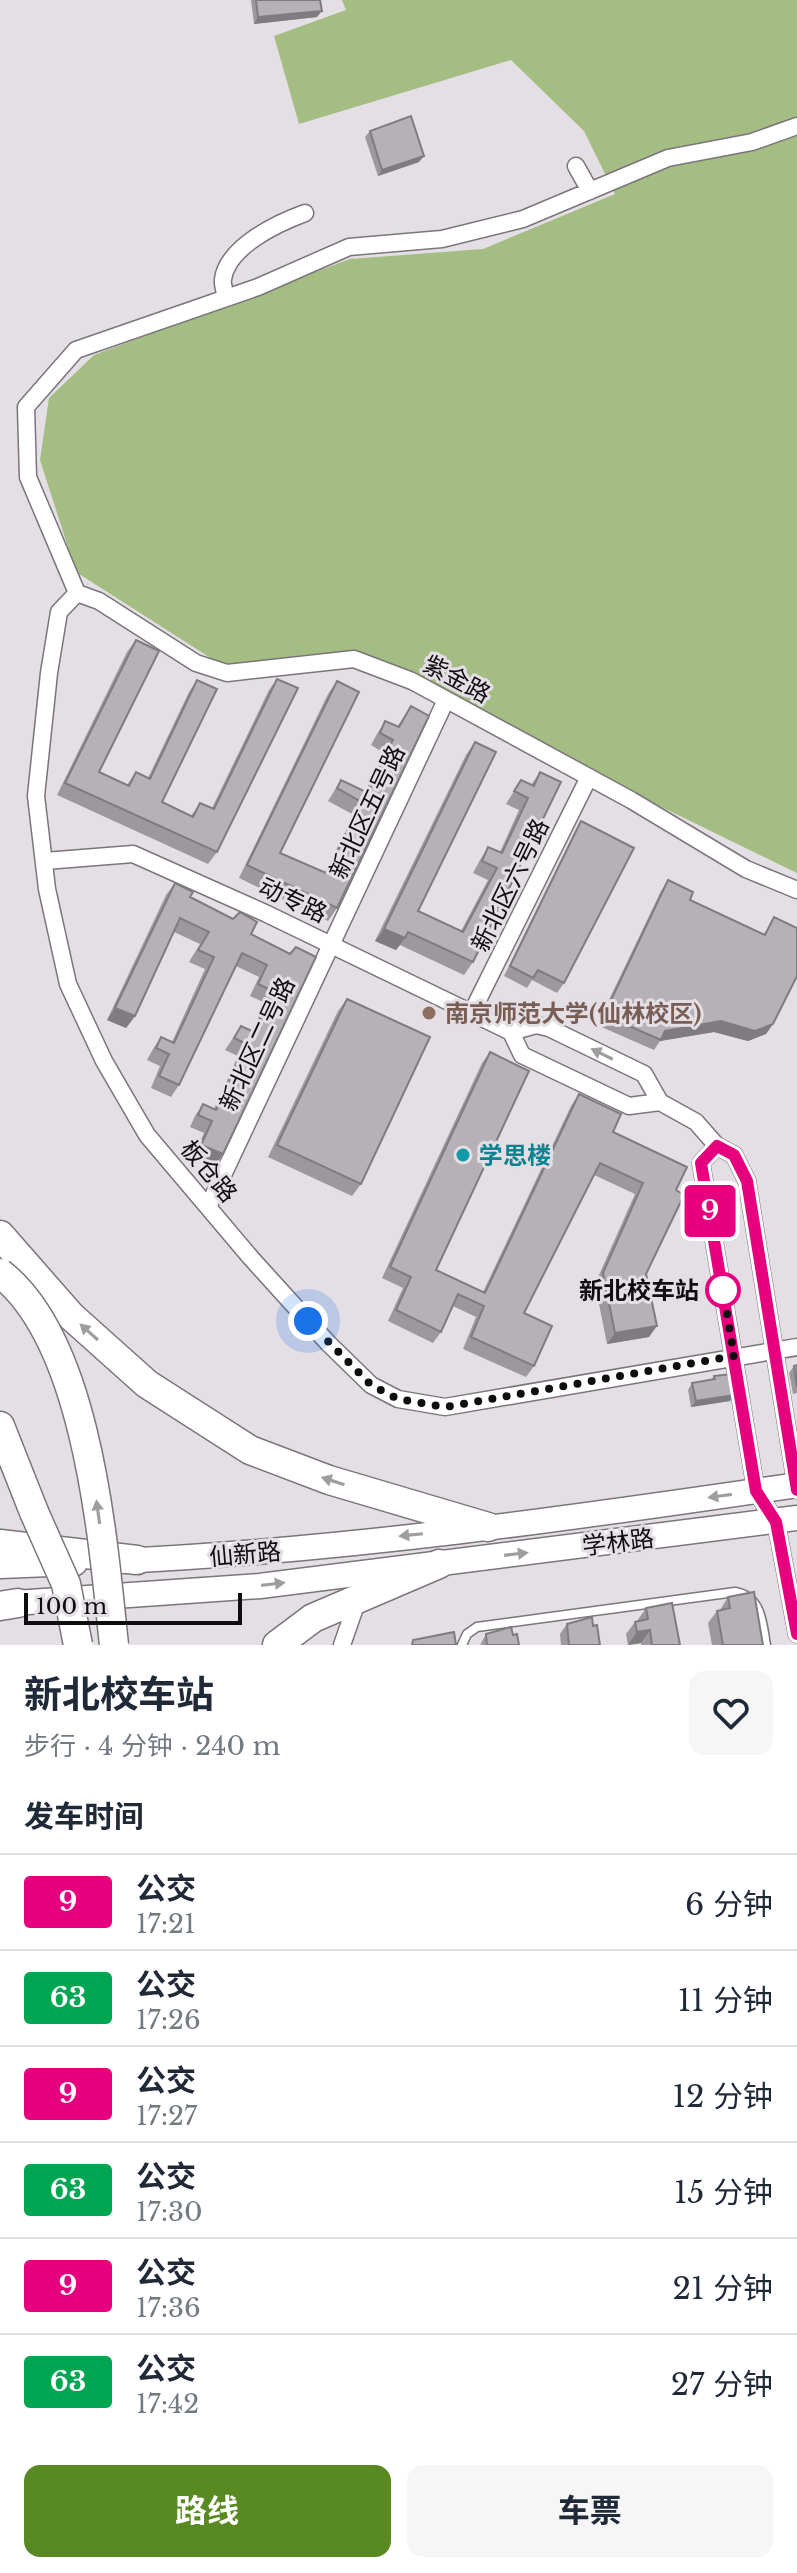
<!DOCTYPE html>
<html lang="zh">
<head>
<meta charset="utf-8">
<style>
  body { margin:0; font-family:"Libre Baskerville","Noto Sans SC",serif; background:#f6f6f7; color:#1f2937; height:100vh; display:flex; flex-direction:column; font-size:30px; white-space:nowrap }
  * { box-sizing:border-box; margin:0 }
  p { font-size:26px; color:#747a83 }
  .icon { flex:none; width:44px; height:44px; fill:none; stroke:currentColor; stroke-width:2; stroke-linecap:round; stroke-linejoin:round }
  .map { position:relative; height:1645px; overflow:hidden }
  .sheet { display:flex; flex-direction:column; background:#fff; flex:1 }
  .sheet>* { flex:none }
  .badge { padding:0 16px; border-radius:6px; font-size:28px; line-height:52px }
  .scale { position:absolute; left:24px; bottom:20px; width:218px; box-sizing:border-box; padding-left:8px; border:4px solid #0f0d10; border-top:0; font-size:22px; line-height:28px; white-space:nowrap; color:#0f0d10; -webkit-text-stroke:6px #e4dee5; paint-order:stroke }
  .you { position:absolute; width:40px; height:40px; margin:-20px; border:6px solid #fff; border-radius:50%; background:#1a73e8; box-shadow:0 0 0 12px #1a73e833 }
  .map>.badge { position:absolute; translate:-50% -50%; box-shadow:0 0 0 4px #fff }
  h2 { padding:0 24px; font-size:30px; line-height:72px }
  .round { display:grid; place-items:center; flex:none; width:84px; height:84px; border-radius:16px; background:#f6f6f7 }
  .head { display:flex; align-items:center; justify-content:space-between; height:136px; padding:0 24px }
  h1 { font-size:38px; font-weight:700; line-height:60px }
  .primary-button { display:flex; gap:16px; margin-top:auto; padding:16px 24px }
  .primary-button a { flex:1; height:92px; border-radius:16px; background:#588a21; color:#fff; font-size:32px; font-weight:700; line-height:92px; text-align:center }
  .primary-button a+a { background:#f6f6f7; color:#1f2937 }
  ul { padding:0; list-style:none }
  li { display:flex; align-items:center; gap:24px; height:96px; padding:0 24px; border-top:2px solid #e0e1e3 }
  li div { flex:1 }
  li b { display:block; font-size:30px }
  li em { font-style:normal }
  li .badge { min-width:88px; font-weight:700; text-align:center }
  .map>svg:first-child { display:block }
</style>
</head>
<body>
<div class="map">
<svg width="797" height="1645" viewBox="0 0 797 1645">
  <rect width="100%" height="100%" fill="#e4dee5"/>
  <path fill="#a4bd82" d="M342,0H797V873L352,656L220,664L76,572L40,460L49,398L94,355L350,259L483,249L615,194L584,131L511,60L299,124L274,36L346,10Z"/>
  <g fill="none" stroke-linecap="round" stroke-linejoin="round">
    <defs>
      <path id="lane" d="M462,1645L467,1634L477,1627L735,1592C762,1597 762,1623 766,1645"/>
      <path id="street" d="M576,166L590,191
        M226,298C225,292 222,284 223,279C228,246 278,223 305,213
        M77,593L59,612L49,673L36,796L47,889L68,984L104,1061L147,1135L251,1258L328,1343L371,1385L398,1399L445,1407L797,1347
        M77,593L28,477L26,407L76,350L258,287L349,247L442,239L523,219L668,158L752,142L797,126
        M77,593L99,601L196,663L227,673L354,659L412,681L631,800L746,869L797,890
        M45,861L133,854L265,913L511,1032
        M472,1012L589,777
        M511,1032L536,1025L549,1028L644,1074L660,1102
        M511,1032L522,1055L629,1106L660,1102
        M660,1102L696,1122L717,1146L734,1155L747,1181L797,1490
        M717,1146L701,1163L756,1491L776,1522L797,1634
        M208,1207L446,700
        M342,1645L358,1599"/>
      <path id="primary" d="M120,1561C347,1550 573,1518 797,1485
        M0,1566L75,1563
        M0,1604L260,1586L797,1518"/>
      <path id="highway" d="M0,1235L71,1316L147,1384L250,1450L329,1480L488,1527
        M0,1426L34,1512
        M0,1544L137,1560
        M0,1606L18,1603
        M277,1645L313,1618L439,1564"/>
    </defs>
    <use href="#lane" stroke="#7b757b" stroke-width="11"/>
    <use href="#street" stroke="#7b757b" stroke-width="19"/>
    <use href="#primary" stroke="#7b757b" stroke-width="27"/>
    <use href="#highway" stroke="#7b757b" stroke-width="31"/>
    <use href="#lane" stroke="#fff" stroke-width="8"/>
    <use href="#street" stroke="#fff" stroke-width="16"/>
    <use href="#primary" stroke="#fff" stroke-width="24"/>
    <use href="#highway" stroke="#fff" stroke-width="28"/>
    <defs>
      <path id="highway-bridge" d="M0,1273C88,1341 103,1541 114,1645
        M34,1512L66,1584L78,1645"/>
    </defs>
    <use href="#highway-bridge" stroke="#7b757b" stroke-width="31" stroke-linecap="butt"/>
    <use href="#highway-bridge" stroke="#fff" stroke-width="28"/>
  </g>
  <path fill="#9d989d" d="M251,0H320L317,17L254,24Z
    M370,131L419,162L378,176L365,137Z
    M136,640L99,772L127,785L136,772L148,778L189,692L197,680L162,802L191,816L200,803L212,808L269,690L277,679L217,852L208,864L57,795L127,652Z
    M337,681L280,853L325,872L354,815L328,801L341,780L365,792L384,753L371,745L377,734L385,721L397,727L411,706L337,908L328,921L239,878L328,694Z
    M475,742L418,911L461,931L488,880L473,873L480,860L488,847L500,852L519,810L506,804L521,780L531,785L540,772L473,962L464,975L400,945L396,950L375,941L466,755Z
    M581,821L564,983L557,993L532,980L527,988L504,976L575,831Z
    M668,880L690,900L764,934L774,917L773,1024L766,1034L748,1041L714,1032L660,1041L654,1050L597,1025L661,891Z
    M175,883L190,897L251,934L290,954L215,1166L193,1157L204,1133L190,1127L195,1116L203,1104L214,1109L238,1056L225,1050L241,1026L252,1031L265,1003L250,996L259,977L236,966L179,1085L171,1097L151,1088L160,1066L147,1060L153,1049L161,1037L172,1042L205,969L189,962L200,944L174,932L135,1016L126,1028L107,1020L166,895Z
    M347,999L361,1184L352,1196L268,1157L338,1011Z
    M490,1052L436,1270L483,1292L571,1106L579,1094L613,1132L676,1190L646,1274L649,1337L607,1344L595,1284L635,1194L594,1175L524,1313L534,1366L526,1377L463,1349L476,1317L453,1306L441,1332L433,1343L388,1321L403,1288L382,1278L482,1063Z
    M797,1365V1393L793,1394L789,1373L794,1366Z
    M714,1376L730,1401L691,1407L688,1390L692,1383L712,1379Z
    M728,1597L763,1645H712L708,1623L717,1611L720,1610Z
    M646,1608L680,1645H641V1643L628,1645L626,1634L635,1622L637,1621Z
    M567,1624L593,1626L600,1645H561L560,1634Z
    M486,1634L513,1635L519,1645H480Z"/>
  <path fill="#7f7c80" d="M322,11L317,17L254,24L258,17Z
    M424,156L419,162L378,176L382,170Z
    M384,929L405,938L396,950L375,941Z
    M115,1008L135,1016L126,1028L107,1020Z
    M721,1021L773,1024L766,1034L748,1041L714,1032L660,1041L665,1031Z
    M201,1145L223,1154L215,1166L193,1157Z
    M657,1326L649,1337L607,1344L615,1333Z
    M734,1395L730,1401L691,1407L696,1401Z
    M650,1630L641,1643L628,1645L637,1632Z"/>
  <path fill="#b6b1b7" stroke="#7f7c80" stroke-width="2" d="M256,0H320L322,11L258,17Z
    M411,116L424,156L382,170L370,131Z
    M136,640L159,651L99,772L129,786L136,772L150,779L197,680L217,689L162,802L193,817L200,803L214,809L277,679L298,688L217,852L65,783Z
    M337,681L359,692L280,853L326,873L363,803L337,788L341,780L368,793L393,740L380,733L385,721L399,727L411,706L429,716L337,908L247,865Z
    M475,742L496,752L418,911L463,932L497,868L482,861L488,847L502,853L528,798L514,791L521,780L534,786L540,772L561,782L473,962L408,932L405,938L384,929Z
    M581,821L634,848L564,983L538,970L533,978L510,966Z
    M668,880L693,892L690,900L765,935L774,917L797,928V976L773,1024L755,1031L721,1021L665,1031L661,1040L604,1015Z
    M175,883L193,892L190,897L233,919L240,912L257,922L251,934L290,954L296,947L316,957L223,1154L201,1145L212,1121L198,1115L203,1104L216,1110L247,1044L234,1038L241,1026L254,1032L273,991L258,984L267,965L242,953L179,1085L159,1076L169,1054L156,1048L161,1037L174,1043L214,957L198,950L209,932L180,918L135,1016L115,1008Z
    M347,999L430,1037L361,1184L277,1145Z
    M490,1052L529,1071L436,1270L485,1293L579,1094L621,1114L613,1132L687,1167L676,1190L684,1195L646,1274L657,1326L615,1333L603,1273L643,1183L600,1163L524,1313L552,1326L534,1366L471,1337L484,1306L458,1294L441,1332L396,1310L411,1277L390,1267Z
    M797,1365V1387L794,1366Z
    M731,1374L734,1395L696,1401L692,1383L715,1379L714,1376Z
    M754,1592L763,1645H723L717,1611L730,1608L728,1597Z
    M672,1603L680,1645H652L650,1630L637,1632L635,1622L648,1619L646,1608Z
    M592,1617L593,1626L597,1625L600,1645H569L567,1624Z
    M511,1627L513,1635L517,1634L519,1645H487L486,1634Z
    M454,1632L456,1645H412L413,1640Z"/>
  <defs><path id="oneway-solid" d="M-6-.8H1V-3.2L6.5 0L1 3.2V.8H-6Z" transform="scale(2)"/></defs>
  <g fill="#9f9e9f">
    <use href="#oneway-solid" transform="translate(602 1054) rotate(-154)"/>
    <use href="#oneway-solid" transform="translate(89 1332) rotate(-138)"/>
    <use href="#oneway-solid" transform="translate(333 1481) rotate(-162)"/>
    <use href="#oneway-solid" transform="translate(720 1496) rotate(172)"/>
    <use href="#oneway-solid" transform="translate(98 1512) rotate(-98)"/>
    <use href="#oneway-solid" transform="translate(411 1535) rotate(174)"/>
    <use href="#oneway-solid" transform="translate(516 1554) rotate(-7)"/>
    <use href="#oneway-solid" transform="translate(273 1584) rotate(-7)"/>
  </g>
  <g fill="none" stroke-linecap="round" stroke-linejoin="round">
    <defs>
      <path id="line" d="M797,1490L747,1181L734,1155L717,1146L701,1163L756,1491L776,1522L797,1634"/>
    </defs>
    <use href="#line" stroke="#fff" stroke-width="18"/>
    <use href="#line" stroke="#e6007e" stroke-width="12"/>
    <path stroke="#0f0d10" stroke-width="8" stroke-dasharray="0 14.4" d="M308,1321L371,1385L398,1399L445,1407L734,1356L723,1290"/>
  </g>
  <circle fill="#8d6e63" stroke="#e4dee5" stroke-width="3" cx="429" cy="1013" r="8"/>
  <circle fill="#0f9aa8" stroke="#e4dee5" stroke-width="3" cx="463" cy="1155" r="8"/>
  <circle fill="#fff" stroke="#e6007e" stroke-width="4" cx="723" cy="1290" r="16"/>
  <g text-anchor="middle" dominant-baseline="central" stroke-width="6" stroke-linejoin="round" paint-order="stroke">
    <g font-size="24" fill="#0f0d10" stroke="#e4dee5">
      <text transform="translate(457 679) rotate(28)">紫金路</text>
      <text transform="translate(367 812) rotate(-65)">新北区五号路</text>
      <text transform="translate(510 885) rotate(-64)">新北区六号路</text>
      <text transform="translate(293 900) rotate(25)">动专路</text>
      <text transform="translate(257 1044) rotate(-65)">新北区二号路</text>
      <text transform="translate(209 1171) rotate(50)">板仓路</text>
      <text transform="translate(618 1542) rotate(-7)">学林路</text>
      <text transform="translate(245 1554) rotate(-5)">仙新路</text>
    </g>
    <g font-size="24" font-weight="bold" fill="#785e54" stroke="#e4dee5" text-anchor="start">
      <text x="445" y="1013">南京师范大学(仙林校区)</text>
    </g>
    <g font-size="24" font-weight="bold" fill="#0d838f" stroke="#e4dee5" text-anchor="start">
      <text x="479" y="1155">学思楼</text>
    </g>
    <g font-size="24" font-weight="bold" fill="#0f0d10" stroke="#e4dee5" text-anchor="end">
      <text x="699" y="1290">新北校车站</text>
    </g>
  </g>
</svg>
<div class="scale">100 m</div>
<div class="you" style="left:308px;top:1321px"></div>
<b class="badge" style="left:710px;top:1211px;background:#e6007e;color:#fff">9</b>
</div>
<section class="sheet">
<div class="head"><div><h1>新北校车站</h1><p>步行 · 4 分钟 · 240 m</p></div><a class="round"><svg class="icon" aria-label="heart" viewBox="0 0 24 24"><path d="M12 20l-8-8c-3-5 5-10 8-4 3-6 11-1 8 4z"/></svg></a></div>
<h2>发车时间</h2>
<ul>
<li><span class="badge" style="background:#e6007e;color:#fff">9</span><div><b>公交</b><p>17:21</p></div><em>6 分钟</em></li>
<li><span class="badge" style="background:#00a651;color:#fff">63</span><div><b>公交</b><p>17:26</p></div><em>11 分钟</em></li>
<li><span class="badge" style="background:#e6007e;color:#fff">9</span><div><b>公交</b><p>17:27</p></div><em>12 分钟</em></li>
<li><span class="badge" style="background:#00a651;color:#fff">63</span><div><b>公交</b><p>17:30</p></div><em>15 分钟</em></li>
<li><span class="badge" style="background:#e6007e;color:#fff">9</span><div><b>公交</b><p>17:36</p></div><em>21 分钟</em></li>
<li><span class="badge" style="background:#00a651;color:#fff">63</span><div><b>公交</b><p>17:42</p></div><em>27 分钟</em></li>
</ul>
<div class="primary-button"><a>路线</a><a>车票</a></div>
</section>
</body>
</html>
